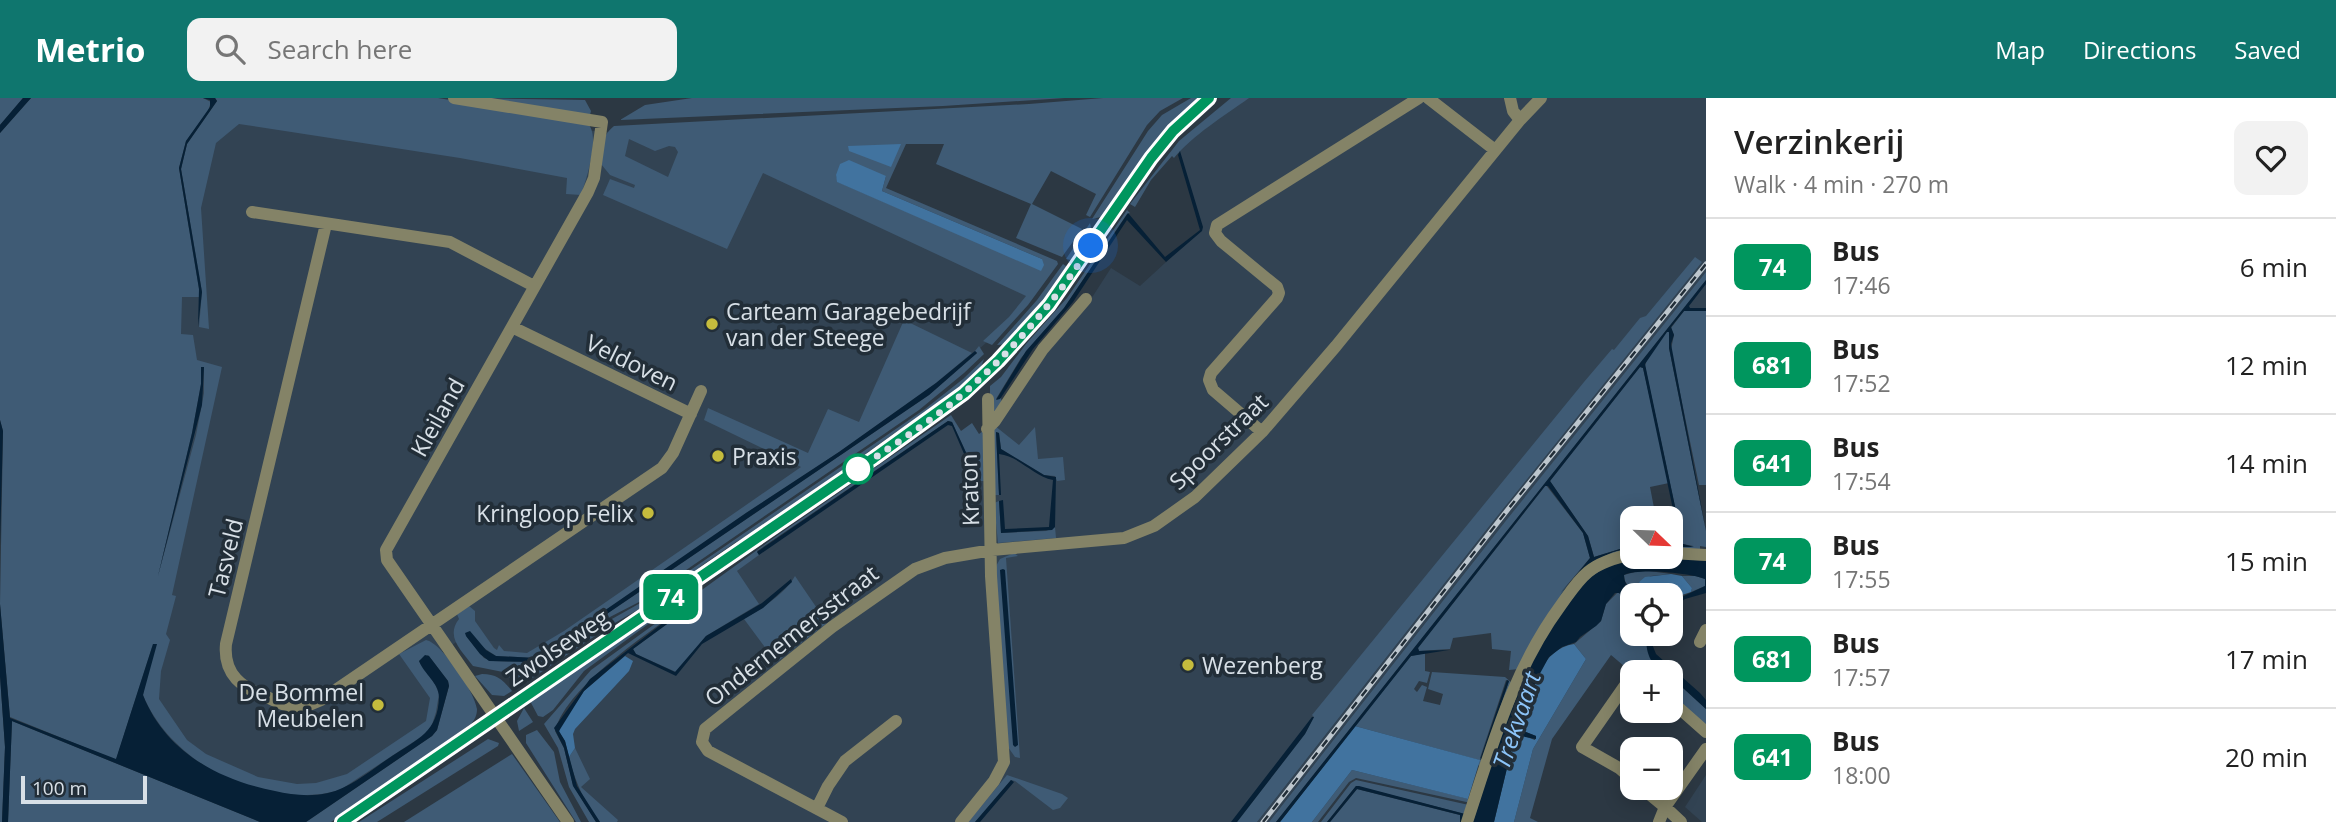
<!DOCTYPE html>
<html lang="en">
<head>
<meta charset="utf-8">
<style>
  body { margin:0; font-family:"Open Sans",sans-serif; background:#f2f2f2; color:#222; height:100vh; display:flex; flex-direction:column; font-size:26px; white-space:nowrap }
  * { box-sizing:border-box; margin:0 }
  p { font-size:23px; color:#767676 }
  .icon { flex:none; width:38px; height:38px; fill:none; stroke:currentColor; stroke-width:2; stroke-linecap:round; stroke-linejoin:round }
  .map { position:relative; flex:1; overflow:hidden }
  .panel { display:flex; flex-direction:column; background:#fff; width:630px }
  .panel>* { flex:none }
  .badge { padding:0 14px; border-radius:10px; font-size:24px; line-height:46px }
  .needle { width:46px; rotate:113deg }
  .fabs { position:absolute; left:1620px; top:408px; display:grid; gap:14px }
  .fabs a { display:grid; place-items:center; width:63px; height:63px; border-radius:14px; background:#fff; box-shadow:0 4px 18px #0003; font-size:35px }
  .scale { position:absolute; left:21px; bottom:18px; width:126px; box-sizing:border-box; padding-left:7px; border:4px solid #d8e0e7; border-top:0; font-size:19px; line-height:24px; white-space:nowrap; color:#d8e0e7; -webkit-text-stroke:5px #222e38; paint-order:stroke }
  .you { position:absolute; width:35px; height:35px; margin:-18px; border:5px solid #fff; border-radius:50%; background:#1a73e8; box-shadow:0 0 0 10px #1a73e833 }
  .map>.badge { position:absolute; translate:-50% -50%; box-shadow:0 0 0 4px #fff }
  .round { display:grid; place-items:center; flex:none; width:74px; height:74px; border-radius:14px; background:#f2f2f2 }
  .headline { display:flex; align-items:center; justify-content:space-between; height:119px; padding:0 28px }
  h1 { font-size:33px; font-weight:600; line-height:52px }
  ul { padding:0; list-style:none }
  li { display:flex; align-items:center; gap:21px; height:98px; padding:0 28px; border-top:2px solid #e0e0e0 }
  li div { flex:1 }
  li b { display:block; font-size:26px }
  li em { font-style:normal }
  li .badge { min-width:77px; font-weight:700; text-align:center }
  header { display:flex; align-items:center; gap:42px; box-sizing:border-box; height:98px; padding:0 35px; background:#0f766e; color:#fff }
  header strong { font-size:33px }
  nav { display:flex; gap:38px; margin-inline-start:auto; font-size:24px }
  .search { width:490px; height:63px; background:#f2f2f2; display:flex; align-items:center; gap:18px; box-sizing:border-box; padding:0 24px; border-radius:14px; color:#767676; font-size:26px }
  main { display:flex; flex:1; min-height:0 }
  .map>svg:first-child { display:block }
</style>
</head>
<body>
<header>
<strong>Metrio</strong>
<div class="search"><svg class="icon" aria-label="search" viewBox="0 0 24 24"><circle cx="10" cy="10" r="6"/><path d="M15 15l6 6"/></svg>Search here</div>
<nav><a>Map</a><a>Directions</a><a>Saved</a></nav>
</header>
<main>
<div class="map">
<svg width="1706" height="724" viewBox="0 0 1706 724">
  <rect width="100%" height="100%" fill="#2c3843"/>
  <path fill="#324353" d="M1240,0H1706V226L1679,208L1508,420L1269,724H1257L1491,426L1671,202L1244,724H598L586,709L565,646L589,584L797,428L948,325L951,326L977,354L993,353L994,333L1030,276L1091,201L1111,170L1140,188L1202,131L1178,52Z
    M233,5L633,36L713,48L1033,193L1009,225L941,284L535,563L488,560L469,536L427,563L446,592L433,635L295,724L128,656L174,233L202,37Z
    M1706,677V724H1702L1685,709Z"/>
  <path fill="#3f5b75" fill-rule="evenodd" d="M0,0H23L0,27Z
    M31,0H203L211,4L208,13L186,43L179,70L200,197V199H182L181,236L193,237L197,262L222,269L172,497L176,498L166,536L170,542L161,573L159,601L187,642L206,656L258,679L297,686L316,685L347,676L426,623L430,600L399,556L426,542C442,545 475,594 477,611C477,617 475,621 471,626L331,724H306L432,638L437,632L449,588L448,583L428,557L419,563L435,586L439,596L436,614L430,633L340,692C267,713 172,668 143,597L153,546L116,662L10,619L0,506L3,333L0,322V35ZM201,269H204V295L196,337L158,478L192,335L201,286Z
    M215,0H438L585,24C603,32 586,82 581,97L566,96L567,80L460,60L239,26L216,45L201,110L209,231L199,229L202,194L181,71L187,46L217,3Z
    M470,0L585,2L591,13L590,17Z
    M692,0H1065L943,8L620,22L645,7Z
    M1103,0H1183L1160,13L1147,27L1090,119L1086,117L1096,96L1051,73L1032,106L1082,131L1062,159L1016,140L1031,106L936,66L944,46H906L886,90L1057,163L1058,166L1028,207L992,247L983,243L1009,219L1026,198L763,75L727,151L603,97L610,81L634,90L635,87L610,77L601,66C602,51 601,38 614,28L1029,6ZM629,41L655,53L669,48L675,49L678,54L668,79L625,58ZM836,77L886,78L882,93L1042,161L1041,172L838,84Z
    M1191,0H1197L1156,44L1105,118L1092,121L1148,33L1162,17Z
    M1231,0H1249C1224,18 1193,37 1174,60L1172,58L1151,82L1135,109L1130,106L1179,43Z
    M1127,112L1130,115L1127,116L1064,210L1021,260L996,301L1001,300L1002,305L990,320V288L1001,279L1026,246L1067,200Z
    M1090,125C1094,139 1084,156 1071,162L1066,161Z
    M1695,159L1702,164L1491,426L1257,724H1237L1305,636L1314,619L1312,617L1584,284L1612,251L1614,252L1640,220L1646,218Z
    M1063,166L1066,168V176L1007,246L997,247L1037,202Z
    M1706,174V182L1276,724H1269L1508,420Z
    M1689,212L1706,213V387H1699L1671,251L1674,237L1671,230L1684,213Z
    M904,222L972,255L936,285L839,354L746,415L536,560L496,558L466,538L484,560L493,563L536,564L929,297L977,255L975,253L979,248L984,256L964,275L919,312L641,503L608,520L536,568L512,569L503,574L473,568C462,553 445,539 459,521L457,516L469,508L475,513V523L494,550L497,552L499,547L504,553L527,555L564,533L801,369L704,322L708,310L808,355L828,311L859,324Z
    M1667,233L1670,235L1669,250L1706,433V449L1700,448V451L1676,450L1673,438L1680,437L1681,449L1693,448L1683,446L1645,268L1647,261Z
    M984,261L979,274L925,318L896,334L765,428L736,444L701,468L671,493L613,526L519,589L508,578L515,573L533,574L603,526L651,499L925,311L963,281Z
    M1640,269L1643,270L1669,385L1650,389L1656,420H1633V447L1594,459L1588,438L1550,383Z
    M951,317L961,333L972,325L979,336L983,333L984,383H980L981,378L975,374L952,324L948,323L757,453L759,457L737,473L759,506L706,538L676,574L636,556L633,551L689,510L697,499C657,530 568,585 555,633L564,650L573,687L596,724H589L569,689L558,650L544,626L591,572L775,439Z
    M995,328L1019,347L1035,329L1038,361L1063,359L1065,382L1057,383L1055,378L1044,377L1001,351L999,335L996,334L999,397H994L990,342Z
    M1546,387L1583,435L1590,460L1561,494L1592,464L1613,454L1633,449V454L1519,571L1509,572L1511,553L1492,551L1491,535L1453,540L1450,551L1419,553L1418,550Z
    M999,403L1001,435L1046,433L1055,429L1056,440L998,445L994,405Z
    M1014,455L1018,458L1006,460L1020,660L1015,659L1008,649L995,470L1000,461Z
    M729,467L584,573L553,612L543,619L538,618L530,603Z
    M1642,472L1671,476L1651,478L1639,484L1643,497H1634L1625,483L1624,477Z
    M795,478L827,525L779,562L770,550L767,552L744,521C762,510 786,495 795,478Z
    M1682,478H1696L1705,481V488L1691,494L1692,490Z
    M1618,494L1633,507V536H1647C1645,553 1651,564 1665,574H1644L1636,567L1631,574L1611,557L1552,641L1530,720L1538,724H1514L1533,651L1586,561L1574,546L1601,523L1606,506Z
    M1425,555V573L1430,574L1427,585L1419,583L1414,591L1417,594L1422,587L1427,589L1423,603L1440,607L1443,596L1428,591L1432,574L1505,579L1512,585L1471,705L1356,680L1349,684L1318,724H1312L1352,672L1469,701L1480,668L1478,667L1479,662L1355,628L1411,558ZM1506,582L1509,583L1483,660H1480Z
    M482,576C497,576 503,582 512,593L504,598L492,597L475,578Z
    M0,578L5,649L2,724H0Z
    M1671,579L1706,611V629L1671,598Z
    M524,610L533,624L519,633L517,623Z
    M12,623L260,724H8Z
    M537,632L554,654L560,684L581,724H576L526,645V637Z
    M488,641L499,645L498,648L377,724H359Z
    M575,650L590,681L581,689L618,722L617,724H600C584,704 575,684 569,659Z
    M512,656L560,724H404Z
    M1007,677L1062,696L1068,700L1060,710L1053,712L1015,683L1011,682L975,724H968Z
    M1356,682L1469,707L1465,716L1356,688L1327,724H1321L1351,685Z
    M1357,691L1460,717L1461,719L1460,724H1330Z"/>
  <path fill="#41739f" d="M901,46L891,69L849,53L848,48Z
    M849,62L886,78L882,93L1042,161L1044,167L1041,173L837,84L836,77L840,66Z
    M1671,476L1682,478L1692,490L1691,494L1682,497H1643L1639,484L1645,479Z
    M1574,546L1586,561L1533,651L1514,724H1494L1515,637L1519,636L1535,642L1536,638L1521,632L1518,628C1533,600 1536,552 1574,546Z
    M625,558L633,563L629,573L575,631L573,636L575,650L569,659L565,643L559,634L560,629L584,593Z
    M1355,628L1480,662L1468,701L1352,672L1312,724H1280Z"/>
  <path fill="#062036" d="M23,0H31L0,35V27Z
    M203,0H215L217,3L187,46L181,71L202,194L198,229L199,191L179,70L186,43L210,9V2Z
    M1180,53L1203,129L1202,133L1166,164L1127,122L1073,204L1033,251L1000,301L996,302L1026,253L1064,210L1128,115L1165,159L1200,132L1178,57Z
    M1706,182V186L1689,208L1690,210H1706V213H1684L1671,229L1674,237L1671,246L1706,433L1669,250V234H1667L1645,266L1683,446L1694,449H1681L1643,270L1640,269L1550,383L1588,438L1594,459L1633,447V449L1613,454L1592,464L1560,497L1590,460L1583,435L1548,388H1545L1418,550L1419,553L1449,552L1411,558L1280,724H1276Z
    M975,253L977,255L929,297L536,564L489,563L480,556L466,538L465,535L470,533L486,552L496,558L536,560L746,415L839,354L936,285Z
    M201,269H204L202,307L158,478L192,335L201,286Z
    M0,322L3,333L0,448Z
    M948,323L952,324L975,374L981,378L980,383L974,379L952,328L948,327L759,457L757,454Z
    M996,334L999,335L1001,351L1044,377L1056,379L1055,429L1052,432L1001,435L999,403L1003,402L1005,431L1049,429L1053,382C1033,378 1019,358 999,356L1001,397H999Z
    M1656,459L1706,463V495L1685,501L1671,511V504L1705,488V481C1689,475 1639,470 1624,477C1624,489 1633,491 1633,507L1619,495H1615L1606,506L1601,523L1596,528L1580,539L1576,544L1562,549L1549,559L1537,581L1518,628L1521,632L1536,638V641L1515,637L1494,724H1473C1499,645 1517,570 1570,504C1577,494 1584,483 1595,476C1612,464 1635,459 1656,459Z
    M1003,471L1005,472L1018,647L1015,649L1013,647L1000,472Z
    M791,481L792,484L763,510L702,546L676,578L628,555L584,593L559,633L565,643L577,688L600,724H596L573,688L564,650L554,630L590,581L697,499L696,503L689,510L633,551L636,556L675,574L706,538L762,505Z
    M0,506L10,620L116,661L153,546H157L143,597C165,653 218,682 275,693C292,697 310,699 328,695C351,690 372,671 392,658C418,641 438,634 439,599C439,585 424,576 419,563L425,557L429,558L448,583L449,588L437,632L432,638L306,724H260L12,623L8,724H2L5,649L0,578Z
    M1647,536H1654L1652,546L1656,556L1700,595L1706,602V611L1671,579V574C1651,574 1644,552 1647,536Z
    M1507,582L1509,583L1483,660L1480,662Z
    M1312,619H1314L1305,636L1237,724H1231Z
    M1011,682L1014,684L980,724H975Z
    M1356,688H1359L1465,716L1463,724H1460V717L1357,691L1330,724H1327Z"/>
  <g fill="none" stroke-linecap="round" stroke-linejoin="round">
    <path stroke="#848367" stroke-width="12" d="M454,0L602,24L594,80L588,94L386,452L387,462L568,724
      M1428,0L1495,52
      M1510,0L1513,13L1520,22
      M252,114L450,144L534,188
      M326,126L226,546C223,577 242,590 269,600C278,604 289,610 300,609C307,609 314,605 321,602L662,370L673,355L701,293
      M512,229L691,316
      M987,331L995,323L1043,251L1086,201
      M1262,334L1213,292L1209,282L1211,275L1277,200L1279,195L1277,189L1221,143L1215,135L1217,127L1419,0
      M1671,455L1706,457
      M1700,544L1706,532
      M1633,576L1582,649L1619,670L1633,682
      M1671,603L1706,634
      M1642,690L1665,709L1706,651
      M817,710L828,688L845,663L896,623
      M842,724L708,653L702,644L705,631L832,529L915,471L945,460L992,452L1124,440L1154,428L1195,399L1262,334L1336,248L1520,22L1541,0
      M961,724L994,683L1004,664L991,478L988,301
      M1467,724C1492,648 1513,572 1561,507C1569,496 1577,483 1588,474C1600,464 1618,459 1633,456
      M1659,724L1665,709L1681,724"/>
    <path stroke="#d1ce95" stroke-width="14" d="M342,724L874,360L964,295L998,263L1049,207L1151,60L1173,33L1209,0"/>
    <defs>
      <path id="rail" d="M1263,724L1509,410L1706,166"/>
    </defs>
    <use href="#rail" stroke="#bdc6cd" stroke-width="5"/>
    <use href="#rail" stroke="#222e38" stroke-width="2.5" stroke-dasharray="8" stroke-linecap="butt"/>
  </g>
  <g fill="none" stroke-linecap="round" stroke-linejoin="round">
    <defs>
      <path id="line" d="M342,724L874,360L964,295L998,263L1049,207L1151,60L1173,33L1209,0"/>
    </defs>
    <use href="#line" stroke="#fff" stroke-width="16"/>
    <use href="#line" stroke="#00965e" stroke-width="10"/>
    <path stroke="#d8e0e7" stroke-width="7" stroke-dasharray="0 12.6" d="M858,371L852,375C890,349 931,324 965,294C1014,251 1056,202 1091,148"/>
  </g>
  <g fill="#c5bc3d" stroke="#222e38" stroke-width="2.5">
    <circle cx="712" cy="226" r="7"/>
    <circle cx="718" cy="358" r="7"/>
    <circle cx="648" cy="415" r="7"/>
    <circle cx="1188" cy="567" r="7"/>
    <circle cx="378" cy="607" r="7"/>
  </g>
  <circle fill="#fff" stroke="#00965e" stroke-width="3.5" cx="858" cy="371" r="14"/>
  <g text-anchor="middle" dominant-baseline="central" stroke-width="7" stroke-linejoin="round" paint-order="stroke">
    <g font-size="23" fill="#d8e0e7" stroke="#222e38" text-anchor="start">
      <text x="726" y="213">Carteam Garagebedrijf<tspan x="726" dy="26">van der Steege</tspan></text>
      <text x="732" y="358">Praxis</text>
      <text x="634" y="415" text-anchor="end">Kringloop Felix</text>
      <text x="1202" y="567">Wezenberg</text>
      <text x="364" y="594" text-anchor="end">De Bommel<tspan x="364" dy="26">Meubelen</tspan></text>
    </g>
    <g font-size="23" fill="#d8e0e7" stroke="#222e38">
      <text transform="translate(632 264) rotate(26)">Veldoven</text>
      <text transform="translate(437 319) rotate(-61)">Kleiland</text>
      <text transform="translate(1218 343) rotate(-44)">Spoorstraat</text>
      <text transform="translate(969 392) rotate(-92)">Kraton</text>
      <text transform="translate(225 460) rotate(-76)">Tasveld</text>
      <text transform="translate(791 537) rotate(-38)">Ondernemersstraat</text>
      <text transform="translate(557 549) rotate(-34)">Zwolseweg</text>
    </g>
    <g font-size="24" font-style="italic" fill="#8cc4f8" stroke="#222e38">
      <text transform="translate(1516 622) rotate(-71)">Trekvaart</text>
    </g>
  </g>
</svg>
<div class="fabs">
<a><svg class="needle" viewBox="-14 -14 28 28"><path d="M0-13l5 13h-10z" fill="#e53935"/><path d="M0 13l5-13h-10z" fill="#767676"/></svg></a>
<a><svg class="icon" aria-label="locate" viewBox="0 0 24 24"><circle cx="12" cy="12" r="6"/><path d="M12 2v4M12 18v4M2 12h4M18 12h4"/></svg></a>
<a>+</a>
<a>−</a>
</div>
<div class="scale">100 m</div>
<div class="you" style="left:1091px;top:148px"></div>
<b class="badge" style="left:671px;top:499px;background:#00965e;color:#fff">74</b>
</div>
<section class="panel">
<div class="headline"><div><h1>Verzinkerij</h1><p>Walk · 4 min · 270 m</p></div><a class="round"><svg class="icon" aria-label="heart" viewBox="0 0 24 24"><path d="M12 20l-8-8c-3-5 5-10 8-4 3-6 11-1 8 4z"/></svg></a></div>
<ul>
<li><span class="badge" style="background:#00965e;color:#fff">74</span><div><b>Bus</b><p>17:46</p></div><em>6 min</em></li>
<li><span class="badge" style="background:#00965e;color:#fff">681</span><div><b>Bus</b><p>17:52</p></div><em>12 min</em></li>
<li><span class="badge" style="background:#00965e;color:#fff">641</span><div><b>Bus</b><p>17:54</p></div><em>14 min</em></li>
<li><span class="badge" style="background:#00965e;color:#fff">74</span><div><b>Bus</b><p>17:55</p></div><em>15 min</em></li>
<li><span class="badge" style="background:#00965e;color:#fff">681</span><div><b>Bus</b><p>17:57</p></div><em>17 min</em></li>
<li><span class="badge" style="background:#00965e;color:#fff">641</span><div><b>Bus</b><p>18:00</p></div><em>20 min</em></li>
</ul>
</section>
</main>
</body>
</html>
